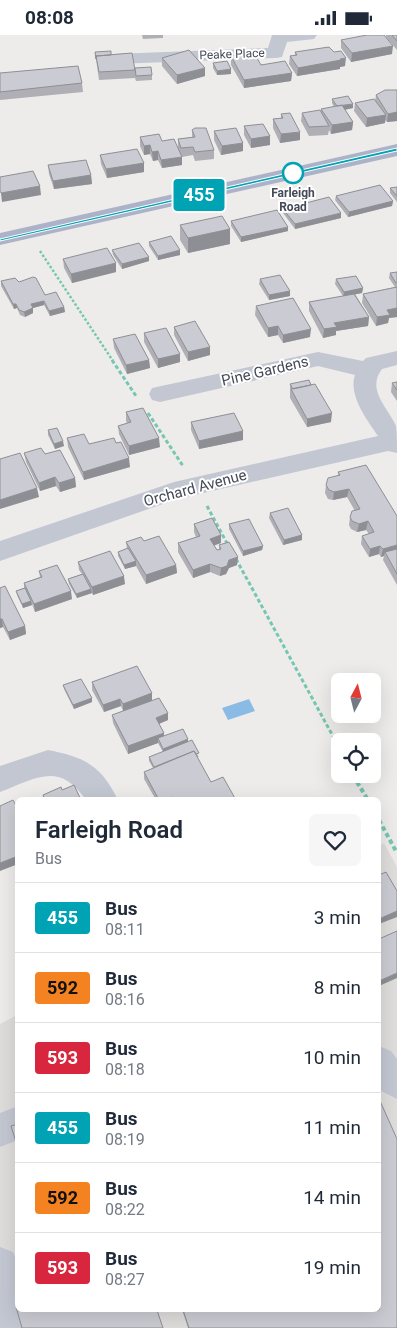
<!DOCTYPE html>
<html lang="en">
<head>
<meta charset="utf-8">
<style>
  body { margin:0; font-family:Roboto,sans-serif; background:#f6f6f7; color:#1f2937; height:100vh; display:flex; flex-direction:column; font-size:19px; white-space:nowrap }
  * { box-sizing:border-box; margin:0 }
  p { font-size:16px; color:#747a83 }
  .icon { flex:none; width:28px; height:28px; fill:none; stroke:currentColor; stroke-width:2; stroke-linecap:round; stroke-linejoin:round }
  .map { position:relative; flex:1; overflow:hidden }
  .side { position:absolute; left:15px; top:762px; width:366px; height:515px; display:flex; flex-direction:column; background:#fff; border-radius:8px; box-shadow:0 5px 20px #0002 }
  .side>* { flex:none }
  .badge { padding:0 10px; border-radius:4px; font-size:18px; line-height:32px }
  .needle { width:32px; rotate:7deg }
  .buttons { position:absolute; left:331px; top:638px; display:grid; gap:10px }
  .buttons a { display:grid; place-items:center; width:50px; height:50px; border-radius:8px; background:#fff; box-shadow:0 5px 20px #0002; font-size:25px }
  .map>.badge { position:absolute; translate:-50% -50%; box-shadow:0 0 0 2px #fff }
  .round { display:grid; place-items:center; flex:none; width:52px; height:52px; border-radius:8px; background:#f6f6f7 }
  .head { display:flex; align-items:center; justify-content:space-between; height:85px; padding:0 20px }
  h1 { font-size:24px; font-weight:600; line-height:38px }
  ul { padding:0; list-style:none }
  li { display:flex; align-items:center; gap:15px; height:70px; padding:0 20px; border-top:1px solid #e0e1e3 }
  li div { flex:1 }
  li b { display:block; font-size:19px }
  li em { font-style:normal }
  li .badge { min-width:55px; font-weight:700; text-align:center }
  .status { display:flex; justify-content:space-between; align-items:center; height:35px; padding:0 25px; background:#fff; direction:ltr }
  .status svg { height:14px; fill:currentColor }
  .map>svg:first-child { display:block }
</style>
</head>
<body>
<div class="status"><b>08:08</b><svg viewBox="0 0 49 12"><path d="M0 12V9h3v3zM5 12V6h3v6zM10 12V3h3v9zM15 12V0h3v12zM26 1h20v11H26zM47 4h2v5h-2z"/></svg></div>
<div class="map">
<svg width="397" height="1293" viewBox="0 0 397 1293">
  <rect width="100%" height="100%" fill="#eeeceb"/>
  <path fill="#dfdddc" d="M384,808L397,832V1293H0V989L17,980L18,1275H379V811Z"/>
  <path fill="#8abbe5" d="M249,664L255,676L228,685L222,673Z"/>
  <g fill="none" stroke-linecap="round" stroke-linejoin="round">
    <path stroke="#75c6b2" stroke-width="2.5" stroke-dasharray="2.5 2" stroke-linecap="butt" d="M40,216L113,326"/>
    <path stroke="#75c6b2" stroke-width="3" stroke-dasharray="4 2.5" stroke-linecap="butt" d="M112,325L136,361
      M148,378L183,431
      M207,471L229,512
      M236,524L340,714
      M353,739L358,748"/>
    <path stroke="#75c6b2" stroke-width="4" stroke-dasharray="4.5 3" stroke-linecap="butt" d="M357,747L368,765
      M379,785L397,818"/>
    <path fill="#c2c7d2" fill-rule="evenodd" d="M272,0H317L314,4L287,7L282,22L276,23L114,29L108,28L105,24L108,20L114,19L268,13Z
      M397,316V330L382,334C366,355 388,372 396,391C397,398 397,411 397,418L388,416L177,464L0,526V506L174,447L378,401C367,385 348,360 355,340L318,331L160,367L152,365L149,359L152,353L318,317L363,326L366,323Z
      M48,715C84,722 101,730 118,765H86C59,726 37,743 0,757V731Z
      M379,1011L391,1016L397,1024V1064L379,1055Z
      M18,1071V1105L0,1112V1078Z
      M0,1212L13,1217L18,1228V1275H26L29,1293H0Z"/>
    <path fill="#acb3c9" fill-rule="evenodd" d="M397,109V121L0,210V198Z"/>
  </g>
  <path fill="#afafb5" d="M142,0H163V3L143,4Z
    M386,0H397V15L386,2Z
    M341,5L392,19L351,27L341,13Z
    M95,17L111,20L135,33L152,40V45L136,46L135,43L99,45Z
    M295,17H334L345,31L340,32V34L297,41L289,29L290,21L295,20Z
    M231,21L292,38L291,46L244,53L231,30Z
    M162,23L205,41L177,49L162,31Z
    M213,28L231,39L217,40L213,33Z
    M0,38L82,48L83,57L0,65Z
    M397,55V86L387,87L385,85V88L366,92L354,76L355,68L375,66L376,60Z
    M332,64L353,73L345,75L353,87L352,95L331,99L329,95L328,100L309,101L301,86L302,78L321,77V74L334,72L332,68Z
    M281,79L300,105L280,108L273,93V84L281,83Z
    M244,91L270,101V110L251,113L244,100Z
    M192,95L214,115V124L195,126L193,120L182,122V130L162,133L158,125L153,126L150,119L144,120L140,111V102L162,106L178,112V104L192,102Z
    M214,96L243,116L221,120L214,105Z
    M100,120L144,128V137L107,143L101,129Z
    M48,130L91,140L92,149L54,154L49,139Z
    M397,152V167L390,158V153Z
    M336,161L393,166L392,171L348,182L335,165Z
    M283,174L341,178V183L295,194L283,178Z
    M231,186L288,196L241,207L231,191Z
    M180,190L230,194V209L188,218L180,205Z
    M149,207L180,220L158,225L149,211Z
    M112,215L149,226L122,234L113,220Z
    M63,224L116,237L72,248L64,233Z
    M397,237V282L389,283L388,288L376,291L362,268L363,259L395,252L389,243L390,238Z
    M260,244L290,256V261L269,265L259,249Z
    M336,244L363,253L362,258L355,259L369,282L368,291L336,296V300L323,303L309,276V267L343,261L335,249Z
    M1,246L19,247L45,260L64,272L65,277L50,281L44,270L33,273V278L25,282L20,280L17,273L14,274L1,251Z
    M256,271L310,302L283,308L278,300L268,302L255,280Z
    M174,292L210,320L188,326L174,300Z
    M144,298L180,327L158,333L144,307Z
    M113,304L149,325L150,333L127,339L114,313Z
    M397,347V366L391,357L392,348Z
    M290,349L331,387L307,392L290,363Z
    M126,377L160,412L129,420L119,399L118,391L127,388L126,386Z
    M191,387L243,396V405L199,414L191,395Z
    M48,395L64,411L55,414L48,400Z
    M67,403L89,409L116,408L130,432L84,445L68,412Z
    M24,418L45,419L75,443L76,452L60,457L56,451L40,456L26,427Z
    M338,437L397,481V550L383,525L384,521L381,522L379,519L369,522L361,509L362,501L369,499L366,495L357,497L351,494L349,490L350,482L355,476L347,462L333,465L328,464L325,458L326,450L338,441Z
    M270,478L302,500V505L283,510L269,483Z
    M194,489L221,500V508L214,510L217,515H219V510L238,522L237,530L229,533L226,539L220,541L210,537L193,543L178,517V508L196,502L194,497Z
    M229,489L263,511L262,515L243,521L229,494Z
    M144,506L176,530L177,538L146,549L136,531L125,534L118,521V517L127,514L126,507Z
    M78,527L125,549L93,560L92,558L77,563L69,549L68,544L82,539L79,535Z
    M39,536L72,564L35,577L32,569V570L23,573L17,560L16,556L24,553V548L40,542Z
    M0,553L25,591L26,599L10,605L3,592L0,593Z
    M92,647L152,658V665L168,685L159,689L164,701L188,704V706L199,722H197L211,747L236,765H156L144,744V737L153,733L149,726V722L163,717L158,708L128,719L113,688L112,680L123,676L121,671L104,677L92,655Z
    M63,650L92,667L74,674L64,654Z
    M182,1275H379L397,1293H188Z"/>
  <path fill="#8e8f94" d="M393,11L392,19L351,27L352,18Z
    M346,23L345,31L340,32V34L297,41L298,33Z
    M205,33V41L177,49V40Z
    M231,34V39L217,40V36Z
    M292,38L291,46L244,53V45Z
    M353,69V73L337,76L338,71Z
    M397,77V86L387,87L388,79Z
    M386,80L385,88L366,92L367,83Z
    M353,87L352,95L331,99L332,90Z
    M300,97V105L280,108L281,99Z
    M270,101V110L251,113V104Z
    M243,108V116L221,120L222,111Z
    M150,110V119L144,120V111Z
    M158,116V125L153,126L152,117Z
    M182,122V130L162,133L161,125Z
    M144,128V137L107,143L106,134Z
    M91,140L92,149L54,154L53,146Z
    M40,151L41,160L2,167L1,158Z
    M393,166L392,171L348,182L349,177Z
    M341,178V183L295,194V189Z
    M288,192V196L241,207V202Z
    M230,194V209L188,218V203Z
    M180,215V220L158,225V221Z
    M149,222V226L122,234V229Z
    M116,228V237L72,248L71,239Z
    M363,253L362,258L343,262L344,257Z
    M290,256V261L269,265V260Z
    M44,266V270L33,273V278L25,282L24,277L31,269Z
    M13,269H16L17,273L14,274Z
    M64,272L65,277L50,281L49,276Z
    M397,273V282L389,283L388,288L376,291L377,282L387,275Z
    M369,282L368,291L336,296V300L323,303L324,294L334,288Z
    M278,291V300L268,302V293Z
    M311,294L310,302L283,308V300Z
    M210,312V320L188,326V317Z
    M180,319V327L158,333V324Z
    M149,325L150,333L127,339L126,330Z
    M332,378L331,387L307,392V384Z
    M243,396V405L199,414V406Z
    M159,403L160,412L129,420V411Z
    M63,406L64,411L55,414L54,409Z
    M129,423L130,432L84,445L83,437Z
    M55,442L56,451L40,456L39,448Z
    M75,443L76,452L60,457L59,448Z
    M37,453L39,462L0,474V465Z
    M349,454L347,462L333,465L334,457Z
    M368,486L366,495L357,497L359,489Z
    M221,500V508L210,512V504Z
    M302,500V505L283,510L284,505Z
    M397,510V518L385,517L384,521L381,522L383,514Z
    M263,511L262,515L243,521V516Z
    M380,511L379,519L369,522L370,514Z
    M238,522L237,530L229,533L226,539L220,541L221,533L229,525Z
    M136,526V531L125,534L124,530Z
    M210,529V537L193,543V535Z
    M176,530L177,538L146,549V540Z
    M124,541L125,549L93,560L92,552Z
    M91,554L92,558L77,563L76,559Z
    M71,556L72,564L35,577L34,569Z
    M31,566L32,570L23,573L22,569Z
    M0,584H2L3,592L0,593Z
    M25,591L26,599L10,605L8,597Z
    M152,658V666L123,676V669Z
    M92,663V667L74,674L73,670Z
    M120,664L121,671L104,677L103,670Z
    M168,678V685L156,690V683Z
    M164,698V705L158,703V708L128,719V711Z
    M188,704V709L163,718V714Z
    M18,821V829L0,836V828Z
    M397,876V882L379,889V884Z
    M397,938V943L379,951V946Z"/>
  <path fill="#cbccd3" stroke="#8e8f94" d="M367,0H384L393,11L352,18L341,5Z
    M392,0H397V6Z
    M329,12L334,17L341,16L346,23L340,24L341,25L298,33L290,21L297,20L295,17Z
    M189,15L205,33L177,40L162,23Z
    M111,16V20L96,21V24L95,17Z
    M132,18L135,35L99,37L96,21Z
    M254,18L261,30L285,26L292,38L244,45L231,21Z
    M227,26L231,34L217,36L213,28Z
    M78,31L82,48L0,57V38Z
    M151,32L152,40L136,41L135,33Z
    M385,55H397V77L388,79L376,60Z
    M348,61L353,69L337,71L332,64Z
    M374,64L386,80L367,83L355,68Z
    M342,70L353,87L332,90L321,74Z
    M320,75L329,91L309,92L302,78Z
    M290,78L300,97L281,99L273,84L283,83L281,79Z
    M263,89L270,101L251,104L244,91Z
    M195,93H206L214,115L195,117L193,112L181,113L178,104L195,102L192,95Z
    M236,93L243,108L222,111L214,96Z
    M159,99L162,106L174,104L182,122L161,125L158,116L152,117L150,110L144,111L140,102Z
    M137,114L144,128L106,134L100,120Z
    M86,125L91,140L53,146L48,130Z
    M33,136L40,151L1,158L0,156V142Z
    M380,150L393,166L349,177L336,161Z
    M397,152V161L390,153Z
    M329,162L341,178L295,189L283,174Z
    M277,175L288,192L241,202L231,186Z
    M222,181L230,194L188,203L180,190Z
    M171,201L180,215L158,221L149,207Z
    M139,208L149,222L122,229L112,215Z
    M107,213L116,228L71,239L63,224Z
    M397,237V248H396L390,238Z
    M280,240L290,256L269,260L260,244Z
    M356,241L363,253L344,257L336,244Z
    M33,242L36,243L45,260L56,257L64,272L49,276L44,266L31,269L33,273L24,277L19,275L16,269H13L1,246L15,243L19,247Z
    M397,252V273L387,275L390,280L377,282L363,259Z
    M354,259L369,282L334,288L337,292L324,294L309,267Z
    M293,263L311,294L283,300L278,291L268,293L256,271Z
    M195,286L210,312L188,317L174,292Z
    M166,293L180,319L158,324L144,298Z
    M135,299L149,325L126,330L113,304Z
    M309,345L311,350L293,354L290,349Z
    M397,347V355L392,348Z
    M315,349L332,378L307,384L291,354Z
    M143,373L159,403L129,411L118,391L131,387L126,377Z
    M234,378L243,396L199,406L191,387Z
    M57,393L63,406L54,409L48,395Z
    M84,399L89,409L114,403L116,408L121,407L129,423L83,437L67,403Z
    M41,413L45,419L60,415L75,443L59,448L55,442L39,448L24,418Z
    M20,418L37,453L0,465V424Z
    M366,430L397,481V510L383,514L380,511L370,514L362,501L374,497L368,486L359,489L352,486L350,482L352,476L360,474L349,454L334,457L329,455L326,450L328,443L340,440L338,437Z
    M288,473L302,500L284,505L270,478Z
    M212,483L221,500L210,504L217,515L221,514L219,510L229,507L238,522L229,525L227,531L221,533L210,529L193,535L178,508L200,501L194,489Z
    M249,484L263,511L243,516L229,489Z
    M159,501L176,530L146,540L126,507L141,502L144,506Z
    M128,513L136,526L124,530L118,517Z
    M397,514V539L385,517Z
    M110,516L124,541L92,552L78,527Z
    M57,530L71,556L34,569L24,548L42,542L39,536Z
    M83,539L91,554L76,559L68,544Z
    M5,551L25,591L8,597L2,584H0V553Z
    M25,553L31,566L22,569L16,556Z
    M137,631L152,658L123,669L120,664L103,670L92,647Z
    M81,644L92,663L73,670L63,650Z
    M159,663L168,678L156,683L164,698L128,711L112,680Z
    M183,694L188,704L163,714L158,703Z
    M192,705L199,718L196,719L194,716L154,732L149,722Z
    M194,716L211,747L223,742L236,765H174L173,762L166,765H159L144,737Z
    M74,750L81,765H39L44,763L43,760L61,752L62,755Z
    M13,765L18,774V821L0,828V771Z
    M386,837L397,856V876L379,884V840Z
    M397,896V938L379,946V904Z
    M380,1066L397,1104V1293H188H189L183,1275H379V1067Z
    M18,1089V1113L11,1091Z
    M16,1272H18V1275H157L163,1293H22Z"/>
  <path fill="#00a3b4" stroke="#fff" d="M397,113V116L0,206V204Z"/>
  <circle fill="#fff" stroke="#00a3b4" stroke-width="2.5" cx="293" cy="138" r="10"/>
  <g text-anchor="middle" dominant-baseline="central" stroke-width="4" stroke-linejoin="round" paint-order="stroke">
    <g font-size="12" fill="#454a57" stroke="#fff">
      <text transform="translate(232 19) rotate(-2)">Peake Place</text>
    </g>
    <g font-size="12" font-weight="bold" fill="#454a57" stroke="#fff">
      <text x="293" y="158">Farleigh<tspan x="293" dy="14">Road</tspan></text>
    </g>
    <g font-size="15" fill="#454a57" stroke="#fff">
      <text transform="translate(265 336) rotate(-13)">Pine Gardens</text>
      <text transform="translate(195 453) rotate(-15)">Orchard Avenue</text>
    </g>
  </g>
</svg>
<div class="buttons">
<a><svg class="needle" viewBox="-14 -14 28 28"><path d="M0-13l5 13h-10z" fill="#e53935"/><path d="M0 13l5-13h-10z" fill="#747a83"/></svg></a>
<a><svg class="icon" aria-label="locate" viewBox="0 0 24 24"><circle cx="12" cy="12" r="6"/><path d="M12 2v4M12 18v4M2 12h4M18 12h4"/></svg></a>
</div>
<b class="badge" style="left:199px;top:160px;background:#00a3b4;color:#fff">455</b>
<section class="side">
<div class="head"><div><h1>Farleigh Road</h1><p>Bus</p></div><a class="round"><svg class="icon" aria-label="heart" viewBox="0 0 24 24"><path d="M12 20l-8-8c-3-5 5-10 8-4 3-6 11-1 8 4z"/></svg></a></div>
<ul>
<li><span class="badge" style="background:#00a3b4;color:#fff">455</span><div><b>Bus</b><p>08:11</p></div><em>3 min</em></li>
<li><span class="badge" style="background:#f58220;color:#111">592</span><div><b>Bus</b><p>08:16</p></div><em>8 min</em></li>
<li><span class="badge" style="background:#d7263d;color:#fff">593</span><div><b>Bus</b><p>08:18</p></div><em>10 min</em></li>
<li><span class="badge" style="background:#00a3b4;color:#fff">455</span><div><b>Bus</b><p>08:19</p></div><em>11 min</em></li>
<li><span class="badge" style="background:#f58220;color:#111">592</span><div><b>Bus</b><p>08:22</p></div><em>14 min</em></li>
<li><span class="badge" style="background:#d7263d;color:#fff">593</span><div><b>Bus</b><p>08:27</p></div><em>19 min</em></li>
</ul>
</section>
</div>
</body>
</html>
